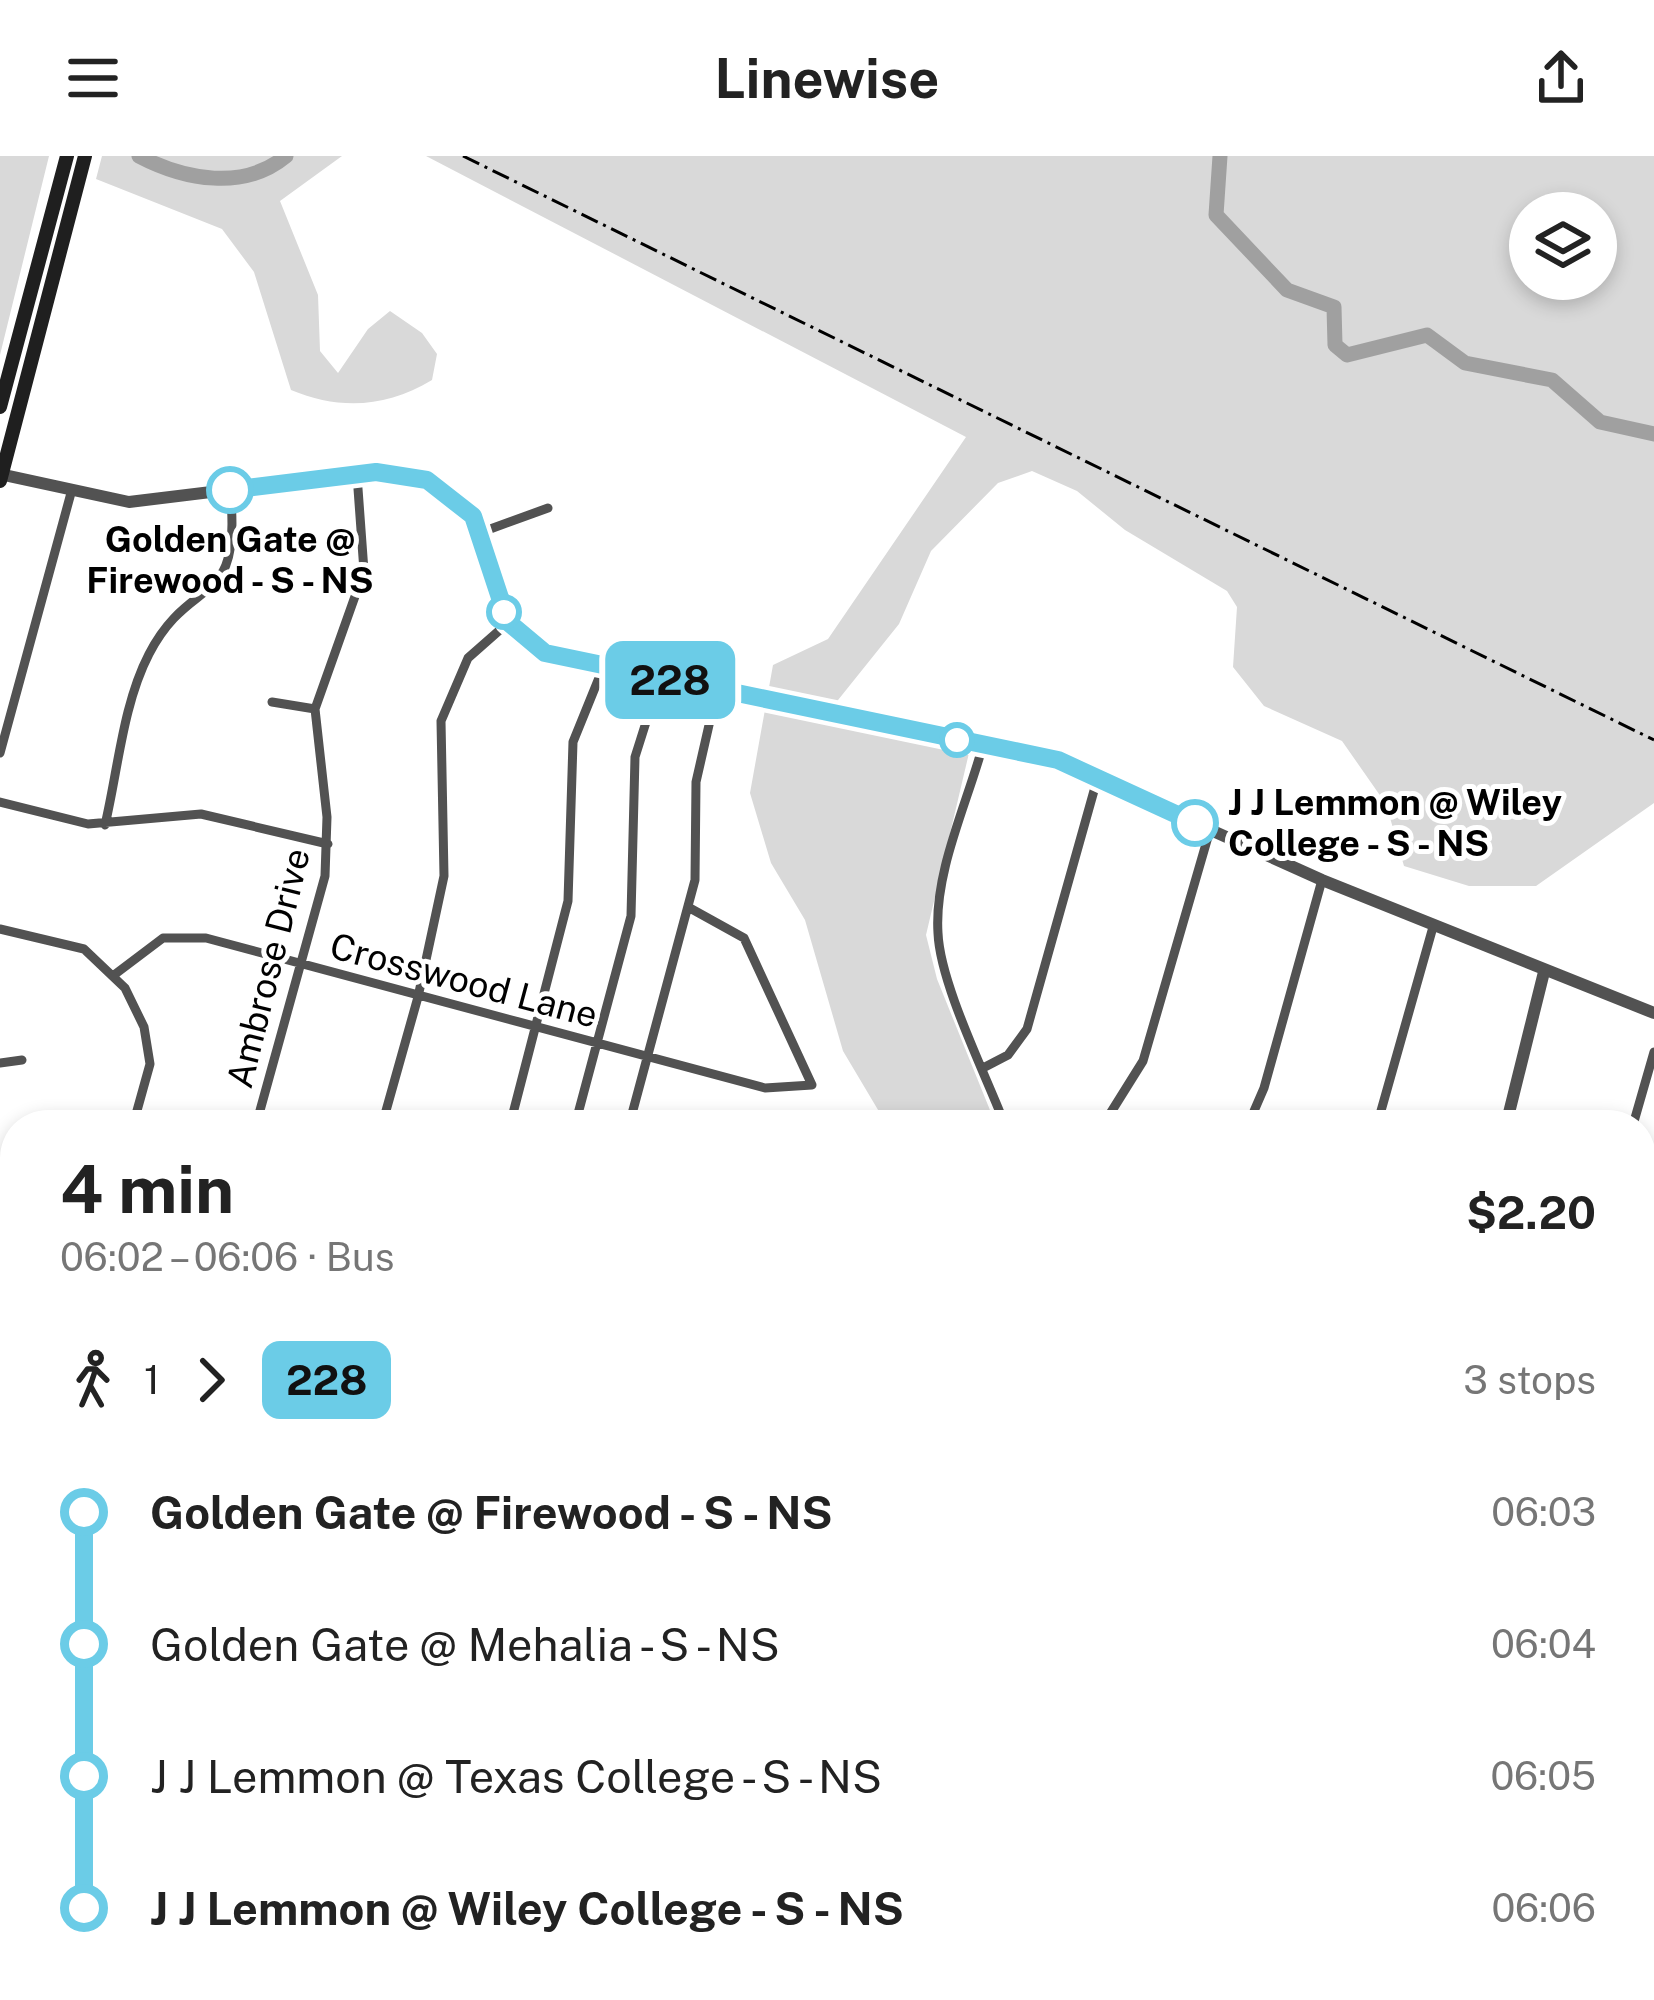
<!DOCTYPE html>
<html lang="en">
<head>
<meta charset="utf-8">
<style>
  body { margin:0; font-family:"Public Sans",sans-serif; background:#f6f6f6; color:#222; height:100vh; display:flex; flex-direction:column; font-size:45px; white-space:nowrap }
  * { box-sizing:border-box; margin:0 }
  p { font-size:39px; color:#767676 }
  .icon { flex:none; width:66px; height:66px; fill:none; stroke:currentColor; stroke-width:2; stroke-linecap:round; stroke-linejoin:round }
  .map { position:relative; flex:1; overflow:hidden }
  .panel { position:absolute; left:0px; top:954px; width:1656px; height:891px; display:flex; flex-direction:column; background:#fff; border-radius:48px 48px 0 0; box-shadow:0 6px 18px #0003 }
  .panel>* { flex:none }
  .badge { padding:0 24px; border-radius:18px; font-size:42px; line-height:78px }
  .tools { position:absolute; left:1509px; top:36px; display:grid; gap:24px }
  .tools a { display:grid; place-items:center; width:108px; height:108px; border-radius:50%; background:#fff; box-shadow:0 6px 18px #0003; font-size:60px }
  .map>.badge { position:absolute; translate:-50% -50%; box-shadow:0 0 0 6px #fff }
  .legs { display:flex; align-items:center; gap:18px; height:132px; padding:0 60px; font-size:39px }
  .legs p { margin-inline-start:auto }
  .summary { display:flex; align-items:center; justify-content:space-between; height:204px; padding:0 60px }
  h1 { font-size:66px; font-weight:700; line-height:90px }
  ul { padding:0 60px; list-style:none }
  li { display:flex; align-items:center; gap:42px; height:132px; font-size:45px }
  li i { display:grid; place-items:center; width:18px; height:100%; margin:0 15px; background:currentColor }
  li i::after { content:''; width:30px; height:30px; margin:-15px; border:9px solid; border-radius:50%; background:#fff }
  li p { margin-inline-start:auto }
  li:first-child i { background:linear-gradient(#0000 50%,currentColor 0) }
  li:last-child i { background:linear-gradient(currentColor 50%,#0000 0) }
  header { display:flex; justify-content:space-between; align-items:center; height:156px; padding:0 60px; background:#fff; font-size:54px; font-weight:700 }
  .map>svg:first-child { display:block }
</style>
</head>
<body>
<header><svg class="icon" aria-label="menu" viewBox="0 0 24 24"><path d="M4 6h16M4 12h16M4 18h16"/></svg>Linewise<svg class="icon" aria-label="share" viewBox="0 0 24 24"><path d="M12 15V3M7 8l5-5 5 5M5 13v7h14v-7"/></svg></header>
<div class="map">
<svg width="1654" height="1844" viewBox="0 0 1654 1844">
  <rect width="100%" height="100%" fill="#fff"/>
  <path fill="#d9d9d9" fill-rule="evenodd" d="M0,0H49L0,199Z
    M102,0H342L280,45L318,139L320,195L338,217L368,173L390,155L422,177L437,198L432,224C386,252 339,254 291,234L254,116L222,73L96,23Z
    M426,0H1654V647L1536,730H1469L1404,710L1386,648L1342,585L1264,550L1233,511L1237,451L1227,435L1125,374L1077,335L1032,315L998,327L931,395L899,468L822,564L969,597L926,779L937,823L996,969H887L843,895L805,764L771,707L750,637L773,509L828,483L966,281ZM1530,57H1596V123H1530Z
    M1641,1759L1654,1781V1844H1176L1189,1830H1641Z
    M307,1830H559L548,1844H285Z
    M1086,1831L1169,1844H1170H1085Z"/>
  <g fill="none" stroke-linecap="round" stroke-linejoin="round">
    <path stroke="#a0a0a0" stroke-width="15" d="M139,0C185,24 244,35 286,0
      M1220,0L1216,59L1287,134L1334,151L1335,189L1347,199L1427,179L1465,207L1552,224L1600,266L1654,278"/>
    <path stroke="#525252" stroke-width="9" d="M482,376L548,352
      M272,546L315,553
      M983,589C967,648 934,716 938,777C940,828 986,919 1005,969
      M0,597L71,337
      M0,646L88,668L201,658L328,688
      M105,669C118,614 123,548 149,498C192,415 243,457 230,334
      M0,773L84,793L125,832L144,871L150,908L133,969
      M114,819L163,782H206L765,932L812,929L744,782L688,751
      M0,907L22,904
      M983,912L1008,899L1027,873L1097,624
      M256,969L325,720L327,661L315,553L364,415L357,319
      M382,969L418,841L444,720L441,565L468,502L509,466
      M510,969L568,745L573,586L603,512
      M575,969L631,760L635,601L660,522
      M629,969L695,724L696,626L717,534
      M1103,969L1143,905L1210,674
      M1248,969L1264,932L1322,724
      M1377,969L1433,771
      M1633,969L1654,896
      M0,1031L15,1027
      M0,1074L15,1146
      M0,1271L15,1270
      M1641,1284L1654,1290
      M1641,1419L1654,1369
      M0,1795L13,1842
      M671,1844L675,1830
      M907,1844L911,1830"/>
    <path stroke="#525252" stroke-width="12" d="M0,318L129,346L376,316C521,311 459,452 545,497L1057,605L1322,724L1654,857
      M1506,969L1544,816
      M1025,1844L1029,1830"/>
    <path stroke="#1f1f1f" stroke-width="14" d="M0,251L67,0
      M0,325L85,0"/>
    <path stroke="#000" stroke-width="3" stroke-dasharray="18 6 3 6" stroke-linecap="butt" d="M463,0L1654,584"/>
  </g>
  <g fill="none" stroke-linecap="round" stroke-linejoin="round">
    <defs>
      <path id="line-1" d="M230,334L376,316L427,324L473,360L508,466L545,497L1058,604L1195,667"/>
    </defs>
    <use href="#line-1" stroke="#fff" stroke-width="27"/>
    <use href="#line-1" stroke="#6bcce7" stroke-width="18"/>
  </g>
  <g fill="#fff" stroke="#6bcce7" stroke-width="6">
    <circle cx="230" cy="334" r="21"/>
    <circle cx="504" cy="456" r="15"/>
    <circle cx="957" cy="584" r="15"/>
    <circle cx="1195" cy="667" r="21"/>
  </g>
  <g text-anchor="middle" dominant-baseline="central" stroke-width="10" stroke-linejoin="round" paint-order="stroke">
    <g font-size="36" font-weight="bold" fill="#000" stroke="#fff">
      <text x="230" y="383">Golden Gate @<tspan x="230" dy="41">Firewood - S - NS</tspan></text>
      <text x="1228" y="646" text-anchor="start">J J Lemmon @ Wiley<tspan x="1228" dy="41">College - S - NS</tspan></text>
    </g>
    <g font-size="36" fill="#000" stroke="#fff">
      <text transform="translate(268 812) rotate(-76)">Ambrose Drive</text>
      <text transform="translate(464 824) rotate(15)">Crosswood Lane</text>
    </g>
  </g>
</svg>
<div class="tools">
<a><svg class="icon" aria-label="layers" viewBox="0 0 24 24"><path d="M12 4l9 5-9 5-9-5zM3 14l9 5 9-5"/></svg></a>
</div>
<b class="badge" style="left:670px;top:524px;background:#6bcce7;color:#111">228</b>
<section class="panel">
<div class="summary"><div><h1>4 min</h1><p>06:02 – 06:06 · Bus</p></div><b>$2.20</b></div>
<div class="legs"><svg class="icon" aria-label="walk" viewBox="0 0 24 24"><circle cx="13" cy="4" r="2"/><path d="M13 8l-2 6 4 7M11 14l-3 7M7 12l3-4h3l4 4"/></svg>1<svg class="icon" aria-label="forward" viewBox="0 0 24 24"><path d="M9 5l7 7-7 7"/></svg><b class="badge" style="background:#6bcce7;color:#111">228</b><p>3 stops</p></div>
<ul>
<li><i style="color:#6bcce7"></i><b>Golden Gate @ Firewood - S - NS</b><p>06:03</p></li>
<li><i style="color:#6bcce7"></i><span>Golden Gate @ Mehalia - S - NS</span><p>06:04</p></li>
<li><i style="color:#6bcce7"></i><span>J J Lemmon @ Texas College - S - NS</span><p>06:05</p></li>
<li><i style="color:#6bcce7"></i><b>J J Lemmon @ Wiley College - S - NS</b><p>06:06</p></li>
</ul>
</section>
</div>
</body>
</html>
